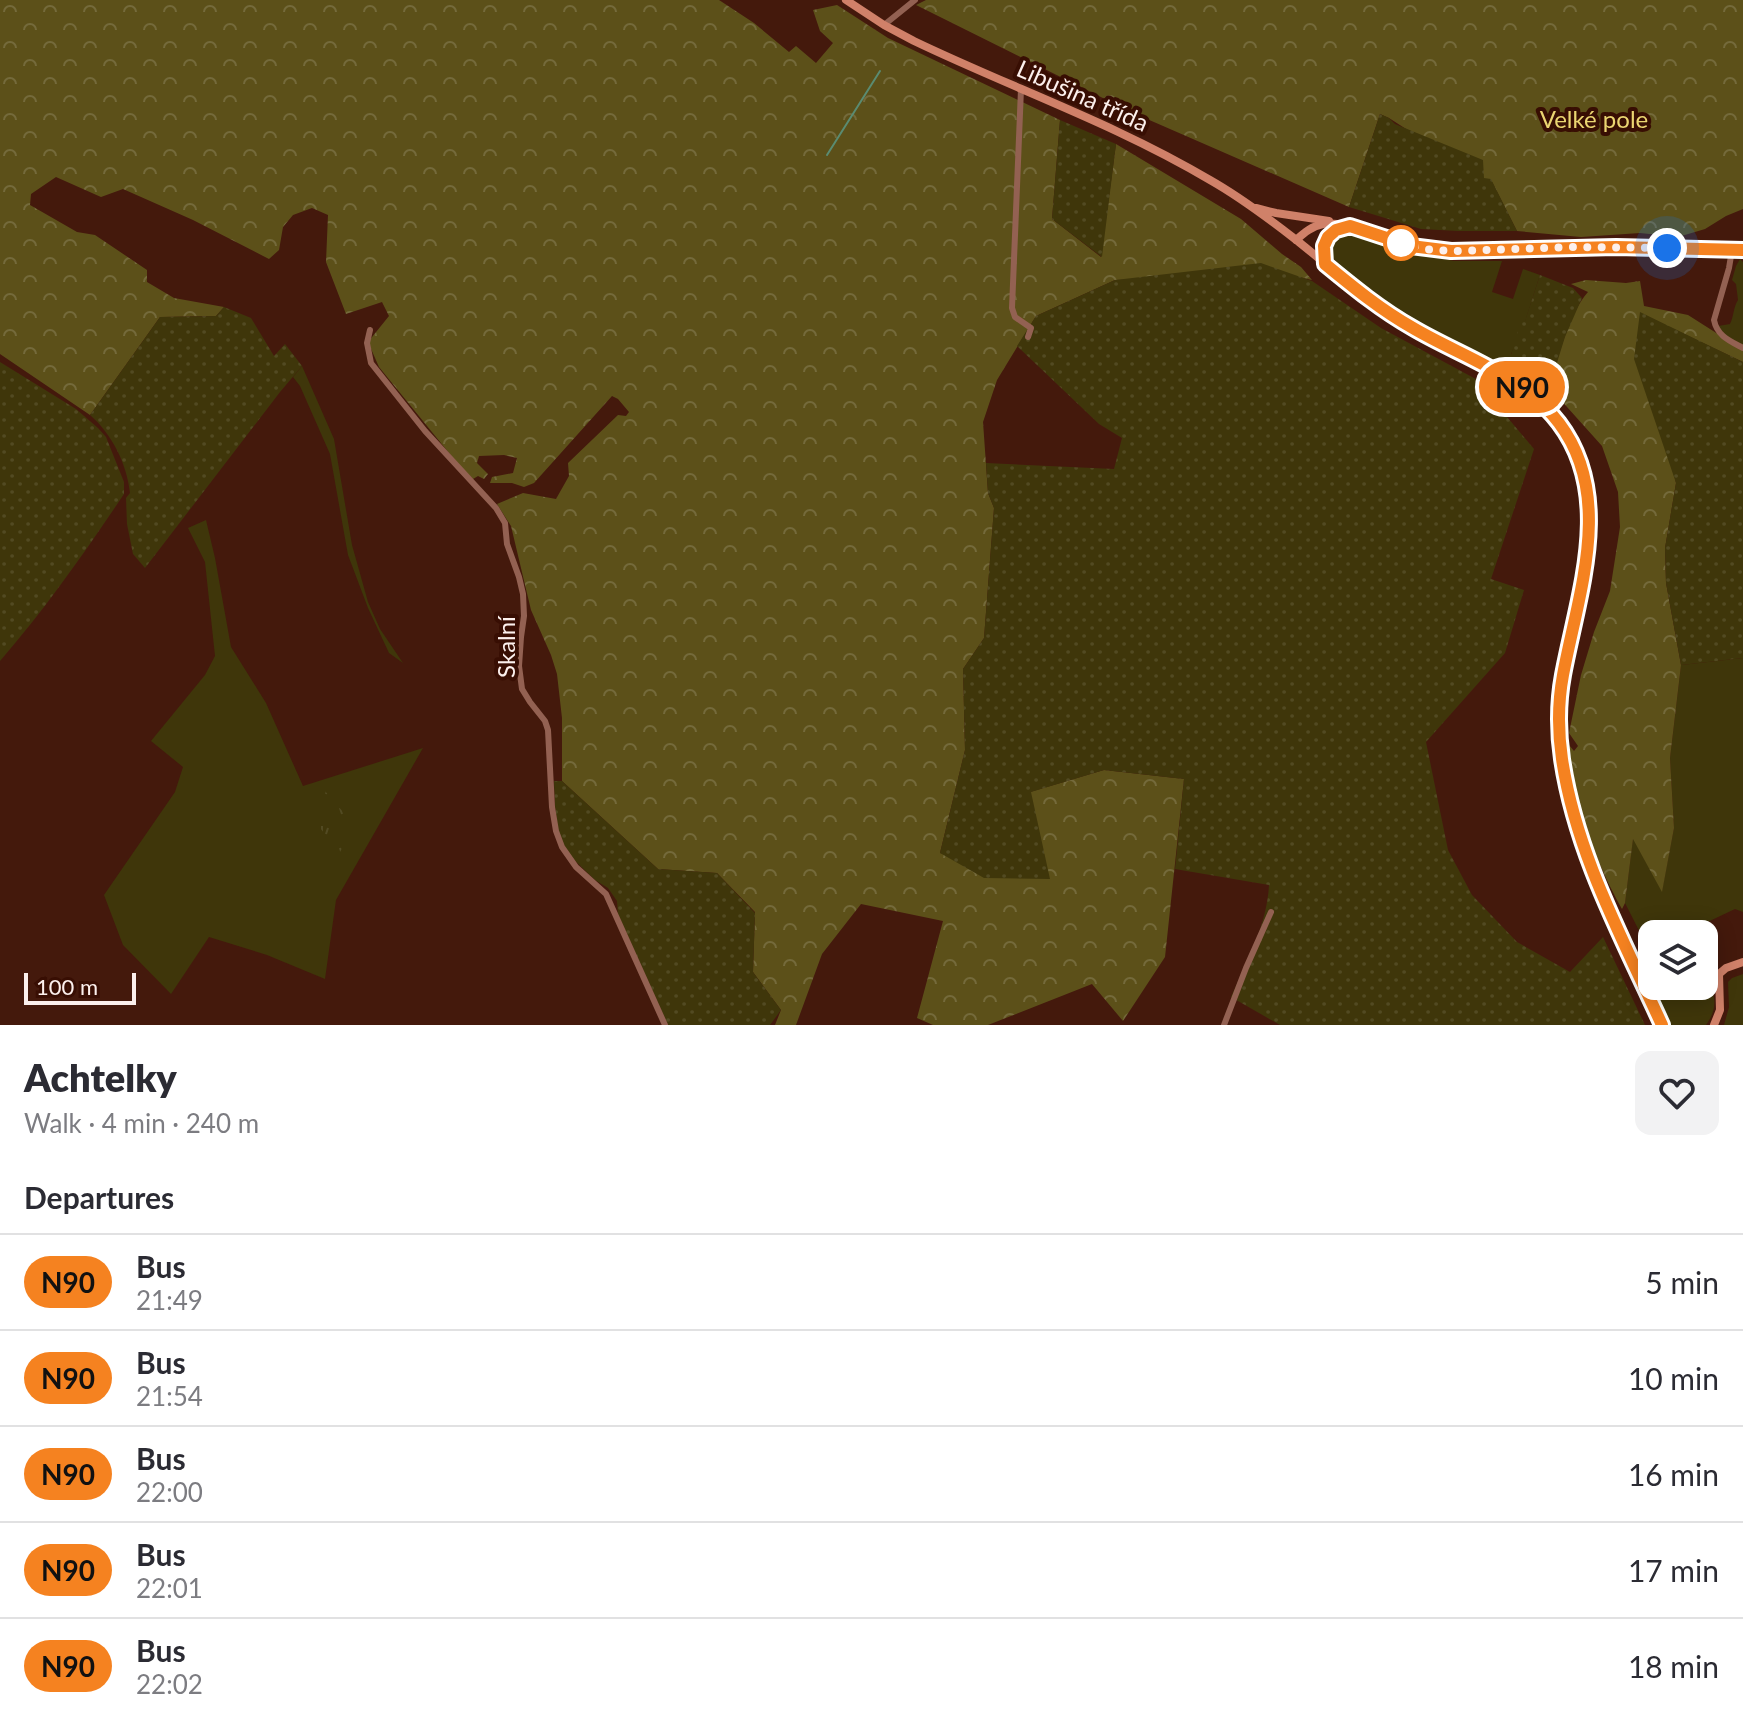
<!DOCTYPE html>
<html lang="en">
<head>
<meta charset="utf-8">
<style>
  body { margin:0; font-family:Lato,sans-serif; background:#f2f2f3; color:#2b2b33; height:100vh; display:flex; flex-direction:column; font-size:30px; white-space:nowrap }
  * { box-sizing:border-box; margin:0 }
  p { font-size:26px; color:#7c7c81 }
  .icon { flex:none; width:44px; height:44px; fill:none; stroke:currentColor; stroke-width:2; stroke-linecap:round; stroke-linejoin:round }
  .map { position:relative; height:1025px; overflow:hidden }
  .details { display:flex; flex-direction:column; background:#fff; flex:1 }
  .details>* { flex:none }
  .badge { padding:0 16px; border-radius:26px; font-size:28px; line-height:52px }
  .buttons { position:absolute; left:1638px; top:920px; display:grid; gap:16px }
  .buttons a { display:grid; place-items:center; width:80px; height:80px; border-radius:16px; background:#fff; box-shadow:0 4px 20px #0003; font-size:40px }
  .scale { position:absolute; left:24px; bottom:20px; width:112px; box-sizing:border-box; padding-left:8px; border:4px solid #fcf0ed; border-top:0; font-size:22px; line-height:28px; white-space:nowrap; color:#fcf0ed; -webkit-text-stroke:6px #380e03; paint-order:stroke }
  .you { position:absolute; width:40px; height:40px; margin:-20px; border:6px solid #fff; border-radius:50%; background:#1a73e8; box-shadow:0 0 0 12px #1a73e833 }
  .map>.badge { position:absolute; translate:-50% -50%; box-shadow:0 0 0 4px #fff }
  h2 { padding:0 24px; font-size:30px; line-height:72px }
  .round { display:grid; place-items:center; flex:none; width:84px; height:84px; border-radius:16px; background:#f2f2f3 }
  .summary { display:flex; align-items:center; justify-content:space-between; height:136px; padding:0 24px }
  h1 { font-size:38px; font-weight:800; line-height:60px }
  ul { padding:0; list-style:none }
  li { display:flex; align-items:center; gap:24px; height:96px; padding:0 24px; border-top:2px solid #e1e1e2 }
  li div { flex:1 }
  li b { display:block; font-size:30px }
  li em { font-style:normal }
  li .badge { min-width:88px; font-weight:700; text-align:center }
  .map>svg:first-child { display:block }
</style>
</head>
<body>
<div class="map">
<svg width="1743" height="1025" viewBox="0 0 1743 1025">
  <defs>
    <pattern id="forest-crowns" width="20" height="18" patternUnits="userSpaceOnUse" patternTransform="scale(2)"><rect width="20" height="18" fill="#5c5019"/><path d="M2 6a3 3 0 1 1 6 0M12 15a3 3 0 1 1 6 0" fill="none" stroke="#746a3b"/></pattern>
    <pattern id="park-tufts" width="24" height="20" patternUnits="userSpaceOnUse" patternTransform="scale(2)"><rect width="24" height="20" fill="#3f360a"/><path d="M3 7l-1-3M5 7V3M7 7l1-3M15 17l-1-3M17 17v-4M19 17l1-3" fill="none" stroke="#524a22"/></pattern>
    <pattern id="garden-dots" width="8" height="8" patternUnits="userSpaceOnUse" patternTransform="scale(2)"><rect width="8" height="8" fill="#3f360a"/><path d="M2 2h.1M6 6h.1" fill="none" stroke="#524a22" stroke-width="1.8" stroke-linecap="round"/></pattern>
  </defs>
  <rect width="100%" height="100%" fill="#44190c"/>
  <path fill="#3f360a" d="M1343,233L1360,236L1399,249L1454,261H1502L1492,292L1513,299L1523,269L1540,275L1525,322L1511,354L1531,376L1526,379L1401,312L1342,268L1332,257L1331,250L1333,241Z
    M1740,259L1743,262V346L1726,336L1718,326L1730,324C1734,316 1733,308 1738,300L1736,284L1732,280L1736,266Z
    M302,366L334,439L352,545L368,602L380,629L403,663L389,653L368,608L348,555L330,454L300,386L293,377Z
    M206,520L215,558L231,647L266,703L303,786L423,748L336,900L325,979L267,955L209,937L171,994L123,945L104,895L175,792L183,767L151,741L205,675L215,656L205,562L188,528Z
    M1743,658V912L1735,909L1697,927L1690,934H1652V956L1625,903L1633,838L1662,890L1674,828L1670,758L1681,665Z
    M1743,974V1025H1724L1729,1007L1728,982L1732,978Z
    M1707,983C1718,996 1716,1012 1706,1025H1670L1656,993L1673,986H1678L1681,991L1697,986H1704V984Z"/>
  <path fill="url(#forest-crowns)" d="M0,0H719L754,23L789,52L796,46L816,63L833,43L820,31L813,10L837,5L888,38L1060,120L1052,219L1101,257L1116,144L1241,219L1282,254L1301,267L1312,280L1295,276L1115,280L1036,316L997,380L983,422L988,493L994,508L984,638L963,669L965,750L940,853L1049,879L1030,792L1104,770L1184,779L1165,957L1123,1021L1092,984L988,1025H933L917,1018L943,921L861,904L822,954L796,1025H775L781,1010L753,972L755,912L717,873L658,869L562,781V718L557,674L551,655L531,610L511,526L497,504L523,493L556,499L569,476L568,463L618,415L626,416L629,412L618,399L612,396L534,483L524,487L512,483H490L492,477L513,473L517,458L504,455L479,456L477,463L488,474L484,479L478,476L473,479L458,464L379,367L368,342L389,316L382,302L346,314L326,262L328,215L312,208L293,215L283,227L279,250L269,259L193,220L123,189L101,197L56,177L31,194L30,205L77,232L95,235L147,270V282L174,298L224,307L216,316L160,317L90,415L0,354Z
    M926,0H1743V209L1726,216L1705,229L1678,237L1640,233L1581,237L1517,231L1491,180L1484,179L1389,118L1380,114L1349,207L1131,112L916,5Z
    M1586,280L1626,283L1640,281L1644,306L1688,315L1743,350V362L1640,313L1676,483L1665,548L1666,583L1681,665L1670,758L1674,828L1662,892L1633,839L1625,903L1622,909C1594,859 1574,803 1569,745L1574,751L1578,746L1569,733L1581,675L1594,632L1610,591L1620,527L1618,492L1602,446L1550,388C1557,360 1569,313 1588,292L1571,284Z"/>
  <path fill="url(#park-tufts)" d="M325,791L355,826L340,852L310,816Z"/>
  <path fill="url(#garden-dots)" d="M1380,114L1389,118L1395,124L1483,160L1484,178L1491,179L1517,231H1458L1421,229L1349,207Z
    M1060,120L1116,144L1102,257L1052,219Z
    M1261,263L1312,281L1381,328L1500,392L1497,405L1534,449L1491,579L1524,590L1505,653L1426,742L1448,850L1472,895L1517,942L1570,972L1603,937L1645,1025H1280L1231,997C1247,961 1267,925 1269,885L1175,869L1184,779L1104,770L1031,792L1050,879L984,878L940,853L965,750L963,669L984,638L994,508L988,493L986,463L1114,469L1122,438L1099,424L1017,346L1036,316L1115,280Z
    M1540,275L1573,288L1582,298L1565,337L1551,382L1531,376L1511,355L1521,321H1525Z
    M224,307L251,318L274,356L285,344L302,366L280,392L145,568L133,554L127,524L126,498L130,493C127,464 112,434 90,415L160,317L216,316Z
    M1640,312L1743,362V658L1681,665L1666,583L1665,548L1676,483L1634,359Z
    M0,362L76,409L98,428L106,437L124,482V494C85,552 46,608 0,661Z
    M554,781H562L658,869L717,873L755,913L753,972L781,1010L770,1025H668L618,914L617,901L608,888L595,880L567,853L559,838L555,806Z"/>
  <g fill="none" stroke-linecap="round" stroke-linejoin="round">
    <path stroke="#5a8b71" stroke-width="2" d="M827,155L880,71"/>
    <path stroke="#936152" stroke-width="6" d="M884,25L915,0
      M1021,89L1012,308L1015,317L1031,328L1028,337
      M1732,250L1729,268L1714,320C1717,336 1730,341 1743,348
      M370,330L367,343L371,363L425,431L496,508L505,523L507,544L519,577L523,594L524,616L521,637L519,666L522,689L530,702L545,721L548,730L552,807L556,831L562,847L576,867L606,894L665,1025
      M1224,1025L1246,968L1271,912"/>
    <path stroke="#d08169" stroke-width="8" d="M846,0L884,25L914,41C1012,88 1116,124 1210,180C1240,197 1268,218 1295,239C1328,265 1359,294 1394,317C1469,366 1565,382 1585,484C1601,563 1561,634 1559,710C1557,821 1618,927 1663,1025
      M1256,208L1276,213L1329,221
      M1296,240C1304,233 1312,226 1323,224C1346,221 1370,233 1391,240C1407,245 1424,249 1441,251L1638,247L1743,250
      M1325,264C1323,244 1324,234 1344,227
      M1714,1025L1720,1010L1719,974L1726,968L1743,962"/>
  </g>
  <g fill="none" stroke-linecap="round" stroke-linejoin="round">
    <defs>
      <path id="line" d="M1662,1025C1623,939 1576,854 1562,759C1558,732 1558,702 1563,675C1578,594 1615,497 1559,423C1523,375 1462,357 1413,328C1381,310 1353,287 1325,264L1324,246L1328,237L1336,230L1350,226L1411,246L1451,251L1616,247L1743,250"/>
    </defs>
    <use href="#line" stroke="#fff" stroke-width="18"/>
    <use href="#line" stroke="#f58220" stroke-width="12"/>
    <path stroke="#fcf0ed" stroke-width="8" stroke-dasharray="0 14.4" d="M1401,243L1431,250L1460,251L1573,247L1667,248"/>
  </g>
  <circle fill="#fff" stroke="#f58220" stroke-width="4" cx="1401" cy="243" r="16"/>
  <g text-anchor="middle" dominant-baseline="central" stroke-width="8" stroke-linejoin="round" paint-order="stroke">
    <g font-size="24" fill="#fcf0ed" stroke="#380e03">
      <text transform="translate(1083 95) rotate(24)">Libušina třída</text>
      <text transform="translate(505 647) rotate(-90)">Skalní</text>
    </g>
    <g font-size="24" fill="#ebd571" stroke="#380e03">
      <text x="1594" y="118">Velké pole</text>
    </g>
  </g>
</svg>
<div class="buttons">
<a><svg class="icon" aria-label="layers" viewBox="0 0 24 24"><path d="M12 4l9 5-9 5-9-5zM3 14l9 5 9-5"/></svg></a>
</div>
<div class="scale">100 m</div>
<div class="you" style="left:1667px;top:248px"></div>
<b class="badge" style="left:1522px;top:387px;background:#f58220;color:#111">N90</b>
</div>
<section class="details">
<div class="summary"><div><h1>Achtelky</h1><p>Walk · 4 min · 240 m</p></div><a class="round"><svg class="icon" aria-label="heart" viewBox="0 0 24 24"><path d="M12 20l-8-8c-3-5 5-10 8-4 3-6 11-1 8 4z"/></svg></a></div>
<h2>Departures</h2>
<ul>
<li><span class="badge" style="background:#f58220;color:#111">N90</span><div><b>Bus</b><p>21:49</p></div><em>5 min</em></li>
<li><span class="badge" style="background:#f58220;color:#111">N90</span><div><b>Bus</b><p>21:54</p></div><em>10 min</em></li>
<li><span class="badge" style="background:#f58220;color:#111">N90</span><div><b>Bus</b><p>22:00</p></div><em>16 min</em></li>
<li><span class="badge" style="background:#f58220;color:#111">N90</span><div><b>Bus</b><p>22:01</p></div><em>17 min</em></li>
<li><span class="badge" style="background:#f58220;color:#111">N90</span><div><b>Bus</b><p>22:02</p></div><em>18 min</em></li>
</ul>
</section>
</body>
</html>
